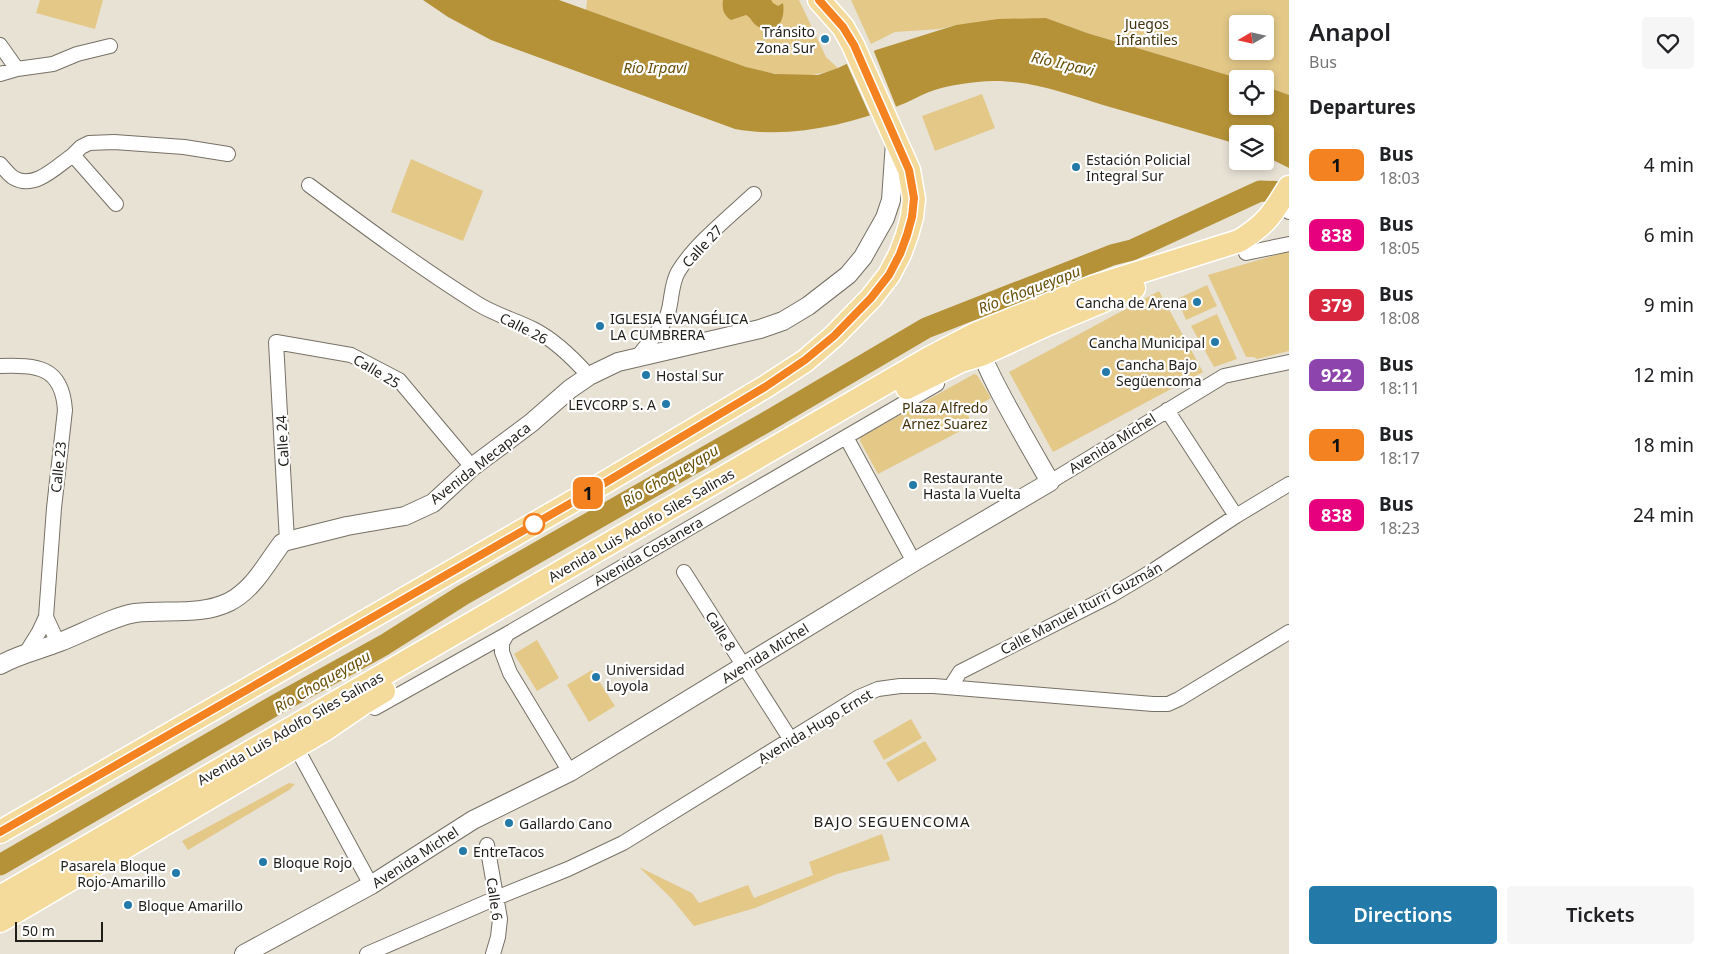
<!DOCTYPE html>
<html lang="en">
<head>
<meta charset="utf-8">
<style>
  body { margin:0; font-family:"Noto Sans",sans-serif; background:#f6f6f6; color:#202124; height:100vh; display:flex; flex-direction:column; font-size:19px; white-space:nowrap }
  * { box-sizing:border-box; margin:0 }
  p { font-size:16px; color:#757577 }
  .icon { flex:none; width:28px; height:28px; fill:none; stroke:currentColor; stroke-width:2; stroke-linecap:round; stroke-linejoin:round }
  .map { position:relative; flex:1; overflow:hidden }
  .drawer { display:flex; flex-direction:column; background:#fff; width:425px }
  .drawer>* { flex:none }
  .badge { padding:0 10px; border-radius:8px; font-size:18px; line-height:32px }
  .needle { width:32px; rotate:261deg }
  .fabs { position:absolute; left:1229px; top:15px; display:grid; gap:10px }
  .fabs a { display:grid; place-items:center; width:45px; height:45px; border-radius:5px; background:#fff; box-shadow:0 2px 8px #0003; font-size:25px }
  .scale { position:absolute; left:15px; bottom:12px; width:88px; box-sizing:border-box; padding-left:5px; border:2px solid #201e19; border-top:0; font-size:14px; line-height:18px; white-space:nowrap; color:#201e19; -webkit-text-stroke:4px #fff; paint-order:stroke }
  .map>.badge { position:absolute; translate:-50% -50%; box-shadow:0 0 0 2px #fff }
  h2 { padding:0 20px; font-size:19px; line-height:45px }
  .round { display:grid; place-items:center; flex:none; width:52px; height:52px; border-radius:5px; background:#f6f6f6 }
  .overview { display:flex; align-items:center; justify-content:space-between; height:85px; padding:0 20px }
  h1 { font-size:24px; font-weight:600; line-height:38px }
  .button { display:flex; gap:10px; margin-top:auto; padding:10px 20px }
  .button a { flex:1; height:58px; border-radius:5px; background:#237aa9; color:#fff; font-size:20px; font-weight:600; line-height:58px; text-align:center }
  .button a+a { background:#f6f6f6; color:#202124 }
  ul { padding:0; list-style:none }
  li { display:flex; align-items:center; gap:15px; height:70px; padding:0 20px }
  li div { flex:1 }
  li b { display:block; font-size:19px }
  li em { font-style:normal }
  li .badge { min-width:55px; font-weight:700; text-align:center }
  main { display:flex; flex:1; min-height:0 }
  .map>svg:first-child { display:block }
</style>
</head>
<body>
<main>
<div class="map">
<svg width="1289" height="954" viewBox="0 0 1289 954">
  <rect width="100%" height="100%" fill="#e8e2d5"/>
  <path fill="#e3c888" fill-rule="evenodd" d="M40,0H103L95,29L36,13Z
    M587,0H799L826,57L838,68C787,89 732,62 684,45C651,33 619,21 586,10Z
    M851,0H1289V95L1265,86V79H1241L1087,33L1046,18L956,25L940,29L895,32L871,44ZM1238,24H1265V51H1238Z
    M982,94L995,128L935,151L922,116Z
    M411,159L483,191L463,241L391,212Z
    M1289,251V351L1257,359L1254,357H1246L1208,275Z
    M1207,285L1217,306L1186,320L1177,299Z
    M1159,291L1203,372L1053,452L1009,372Z
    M1217,314L1237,359L1214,367L1191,326Z
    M974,374L977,375L991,398L967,412L972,425L878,474L860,441L861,437Z
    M537,640L559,678L537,691L514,654Z
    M592,670L615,706L589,722L567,685Z
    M911,719L922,738L884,760L873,741Z
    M925,741L937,760L898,782L886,763Z
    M289,783L295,784L289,790L188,850L182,841Z
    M882,834L890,860L837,874L755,908L694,926L671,898L639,867L692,893L699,903L748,885L754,898L813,875L809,862Z"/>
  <path fill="#b59238" d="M423,0H559L746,67L775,74L818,75L838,68L876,50L956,25L998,19L1046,18L1087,33L1241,79H1238V106H1265V86L1289,95V168L1265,156V134H1238L1237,144C1193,131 1148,118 1103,105C1061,92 1022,77 977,82C961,84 944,86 929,92C919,96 909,102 898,106C845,125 791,139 735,129L491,40L448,17Z
    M723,0H771L773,3L778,6L783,3C786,20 776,38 757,26C752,23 751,17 746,15L731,20C723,15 722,9 723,0Z"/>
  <path fill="#e8e2d5" d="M873,49L897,109L871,118L846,62Z"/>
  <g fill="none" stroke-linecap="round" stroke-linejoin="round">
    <path stroke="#b59238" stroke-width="21" d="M0,865L279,703L384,645L463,595L768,421L926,328L1112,255L1132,250L1260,191L1289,192"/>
    <defs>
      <path id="minor" d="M0,45L17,69
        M0,74L17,69L53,64L77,54L110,46
        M73,155L81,147L89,143L114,142L184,147L228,154
        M0,164C4,168 9,175 14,178C35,190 57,166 73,155L116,204
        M309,185C364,226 419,267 478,304C496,315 515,320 533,329C555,340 573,358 589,376
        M1289,211V212
        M1246,253L1289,244
        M637,358C646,345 664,327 668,313C672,300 671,284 678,272C694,245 730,216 754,194
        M0,366C37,365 62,366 65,410L54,508L46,617
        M1167,410L1236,516
        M846,437L914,562
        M1050,482L1224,376L1289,362
        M287,541L276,342L351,355L399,380L472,467
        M684,572L791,740
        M507,634L502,643V652L510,673L570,772
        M26,653L39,632L46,617L58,643
        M952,686L953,683L960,672L1112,595L1154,570L1236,516L1289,484
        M375,708L507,634L937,384
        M296,747L371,885
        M487,845L500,919L498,937L493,954
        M367,954L496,898L568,869L623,843L859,697L878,689L900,686H934L1153,704H1168L1179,699L1289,632"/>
      <path id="tertiary" d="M0,665C19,654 40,650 60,642C81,634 114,616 135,613C165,609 201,616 229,602C254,589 266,564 282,543L287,541L347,526L405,516L433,503L472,467L531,423L570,389L589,376L618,362L760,329L783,321L808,306L848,275L863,257L885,218L891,200L895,142
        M244,954L371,885L473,820L570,772L914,562L1050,482C1038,460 978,360 980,344"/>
      <path id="primary" d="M907,388L961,361L981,355L1046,325L1134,288
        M0,832L577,499L765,387L805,361L834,336L871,298L889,275L900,254L907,235L912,217L914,199L909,170L853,45L843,27L819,0
        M0,897L929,358L975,334L1092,287L1239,241C1266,225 1273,213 1289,187
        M0,921L326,729L364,703L384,691"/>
    </defs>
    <use href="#minor" stroke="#767165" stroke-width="16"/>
    <use href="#tertiary" stroke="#767165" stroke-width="20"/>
    <use href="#primary" stroke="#fff" stroke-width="25"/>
    <use href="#minor" stroke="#fff" stroke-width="14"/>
    <use href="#tertiary" stroke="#fff" stroke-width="18"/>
    <use href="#primary" stroke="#f4db9c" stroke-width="22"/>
  </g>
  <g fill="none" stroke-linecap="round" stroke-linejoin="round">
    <defs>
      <path id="line" d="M0,832L578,499L765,387L805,360L834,336L871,298L889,275L900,254L907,235L912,217L914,198L909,170L854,45L843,27L819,0"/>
    </defs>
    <use href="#line" stroke="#fff" stroke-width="11"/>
    <use href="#line" stroke="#f58220" stroke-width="8"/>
  </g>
  <g fill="#237aa9" stroke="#fff" stroke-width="2">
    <circle cx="825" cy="39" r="5"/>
    <circle cx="1076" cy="167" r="5"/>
    <circle cx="1197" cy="302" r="5"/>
    <circle cx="600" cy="326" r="5"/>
    <circle cx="1215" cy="342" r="5"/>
    <circle cx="1106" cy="372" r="5"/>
    <circle cx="646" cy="375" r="5"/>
    <circle cx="666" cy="404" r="5"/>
    <circle cx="913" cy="485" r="5"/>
    <circle cx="596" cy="677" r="5"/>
    <circle cx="509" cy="823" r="5"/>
    <circle cx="463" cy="851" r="5"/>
    <circle cx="263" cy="862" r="5"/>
    <circle cx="176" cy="873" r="5"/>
    <circle cx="128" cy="905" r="5"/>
  </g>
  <circle fill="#fff" stroke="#f58220" stroke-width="2.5" cx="534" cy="524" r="10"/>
  <g text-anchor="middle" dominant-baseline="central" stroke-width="4.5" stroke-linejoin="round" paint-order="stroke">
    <g font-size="14" fill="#41320b" stroke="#fff">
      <text x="1147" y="23">Juegos<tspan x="1147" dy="16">Infantiles</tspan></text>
      <text x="945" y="407">Plaza Alfredo<tspan x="945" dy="16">Arnez Suarez</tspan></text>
    </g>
    <g font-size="14" fill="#201e19" stroke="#fff" text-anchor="start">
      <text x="815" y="31" text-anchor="end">Tránsito<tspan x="815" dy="16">Zona Sur</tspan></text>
      <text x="1086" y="159">Estación Policial<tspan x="1086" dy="16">Integral Sur</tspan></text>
      <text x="1187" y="302" text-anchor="end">Cancha de Arena</text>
      <text x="610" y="318">IGLESIA EVANGÉLICA<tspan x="610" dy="16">LA CUMBRERA</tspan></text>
      <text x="1205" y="342" text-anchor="end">Cancha Municipal</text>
      <text x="1116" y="364">Cancha Bajo<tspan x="1116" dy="16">Següencoma</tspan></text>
      <text x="656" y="375">Hostal Sur</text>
      <text x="656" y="404" text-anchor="end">LEVCORP S. A</text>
      <text x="923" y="477">Restaurante<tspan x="923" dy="16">Hasta la Vuelta</tspan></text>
      <text x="606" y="669">Universidad<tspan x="606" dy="16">Loyola</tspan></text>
      <text x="519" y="823">Gallardo Cano</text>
      <text x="473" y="851">EntreTacos</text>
      <text x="273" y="862">Bloque Rojo</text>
      <text x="166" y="865" text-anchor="end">Pasarela Bloque<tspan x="166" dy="16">Rojo-Amarillo</tspan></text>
      <text x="138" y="905">Bloque Amarillo</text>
    </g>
    <g font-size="14" fill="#201e19" stroke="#fff">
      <text transform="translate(702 246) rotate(-47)">Calle 27</text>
      <text transform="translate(524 328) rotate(27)">Calle 26</text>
      <text transform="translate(377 371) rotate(31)">Calle 25</text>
      <text transform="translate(282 441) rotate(-93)">Calle 24</text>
      <text transform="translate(1112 443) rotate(-32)">Avenida Michel</text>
      <text transform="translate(480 463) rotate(-38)">Avenida Mecapaca</text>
      <text transform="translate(58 467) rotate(-84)">Calle 23</text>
      <text transform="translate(641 525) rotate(-30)">Avenida Luis Adolfo Siles Salinas</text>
      <text transform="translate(648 551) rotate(-30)">Avenida Costanera</text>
      <text transform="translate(1081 608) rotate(-28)">Calle Manuel Iturri Guzmán</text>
      <text transform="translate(721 631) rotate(58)">Calle 8</text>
      <text transform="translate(765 653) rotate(-32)">Avenida Michel</text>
      <text transform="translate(815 726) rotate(-31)">Avenida Hugo Ernst</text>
      <text transform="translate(290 728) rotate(-30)">Avenida Luis Adolfo Siles Salinas</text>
      <text transform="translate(415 857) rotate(-33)">Avenida Michel</text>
      <text transform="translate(495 899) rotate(82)">Calle 6</text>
    </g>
    <g font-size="15" font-style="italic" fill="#674f08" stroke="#fff">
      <text transform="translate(1063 63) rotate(13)">Río Irpavi</text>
      <text x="655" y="67">Río Irpavi</text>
      <text transform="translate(1029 289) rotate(-21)">Río Choqueyapu</text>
      <text transform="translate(670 475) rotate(-30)">Río Choqueyapu</text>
      <text transform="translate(322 681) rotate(-30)">Río Choqueyapu</text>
    </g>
    <g font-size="15" letter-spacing="1" fill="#201e19" stroke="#fff">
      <text x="892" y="821">BAJO SEGUENCOMA</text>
    </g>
  </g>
</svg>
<div class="fabs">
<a><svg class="needle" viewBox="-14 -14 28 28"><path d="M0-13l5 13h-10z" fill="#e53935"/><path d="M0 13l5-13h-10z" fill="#757577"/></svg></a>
<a><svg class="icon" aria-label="locate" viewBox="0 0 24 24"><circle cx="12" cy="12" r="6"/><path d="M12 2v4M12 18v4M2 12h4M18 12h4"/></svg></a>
<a><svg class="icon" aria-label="layers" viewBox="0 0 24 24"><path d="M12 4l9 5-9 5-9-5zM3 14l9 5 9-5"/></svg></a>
</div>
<div class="scale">50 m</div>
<b class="badge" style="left:588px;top:493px;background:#f58220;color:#111">1</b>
</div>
<section class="drawer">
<div class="overview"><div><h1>Anapol</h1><p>Bus</p></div><a class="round"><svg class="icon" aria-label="heart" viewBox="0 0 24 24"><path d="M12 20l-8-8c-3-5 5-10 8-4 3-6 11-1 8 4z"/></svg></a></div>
<h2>Departures</h2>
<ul>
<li><span class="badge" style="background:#f58220;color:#111">1</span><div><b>Bus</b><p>18:03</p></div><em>4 min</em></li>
<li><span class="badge" style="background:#e6007e;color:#fff">838</span><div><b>Bus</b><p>18:05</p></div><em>6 min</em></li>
<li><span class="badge" style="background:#d7263d;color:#fff">379</span><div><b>Bus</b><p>18:08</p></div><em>9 min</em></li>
<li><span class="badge" style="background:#8e44ad;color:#fff">922</span><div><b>Bus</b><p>18:11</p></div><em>12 min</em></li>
<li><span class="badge" style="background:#f58220;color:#111">1</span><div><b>Bus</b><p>18:17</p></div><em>18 min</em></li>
<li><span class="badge" style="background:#e6007e;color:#fff">838</span><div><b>Bus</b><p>18:23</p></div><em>24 min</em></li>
</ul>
<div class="button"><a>Directions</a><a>Tickets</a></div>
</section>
</main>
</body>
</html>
